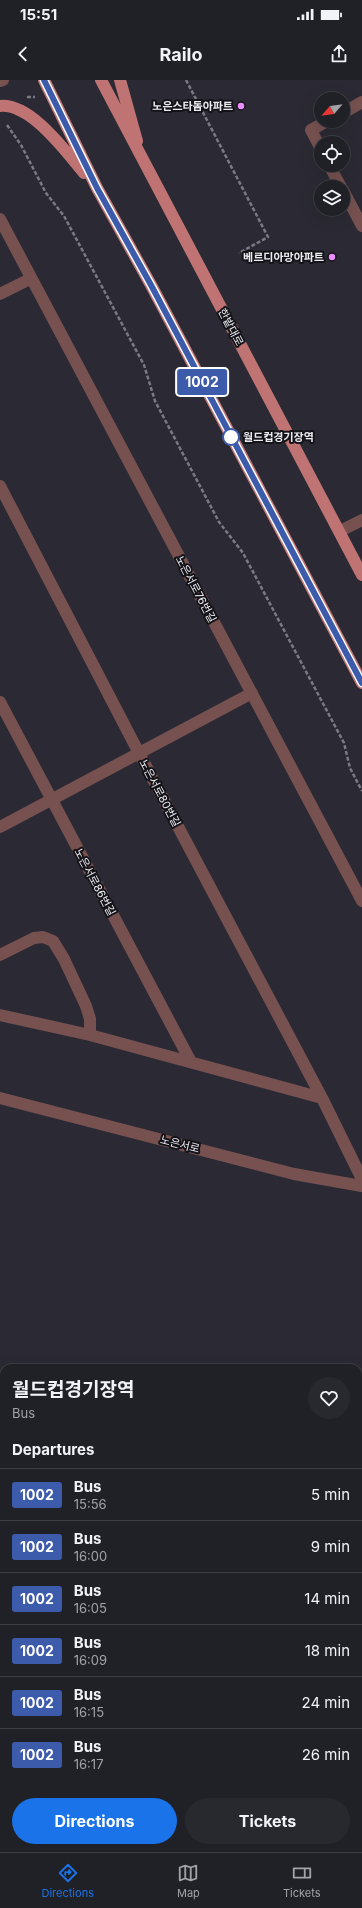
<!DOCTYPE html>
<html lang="en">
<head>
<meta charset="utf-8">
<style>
  body { margin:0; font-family:Inter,"Noto Sans KR",sans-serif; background:#28282f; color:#f1f3f6; height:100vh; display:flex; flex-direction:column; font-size:15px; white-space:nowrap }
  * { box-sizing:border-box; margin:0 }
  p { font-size:13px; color:#a2a3a7 }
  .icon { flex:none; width:22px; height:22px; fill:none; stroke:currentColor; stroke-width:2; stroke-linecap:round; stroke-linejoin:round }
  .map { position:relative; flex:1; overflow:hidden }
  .details { position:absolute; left:0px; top:1284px; width:362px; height:488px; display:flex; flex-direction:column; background:#202027; border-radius:12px 12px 0 0; box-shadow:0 4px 16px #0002,0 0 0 1px #3d3e44 }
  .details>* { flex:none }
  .badge { padding:0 8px; border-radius:3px; font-size:14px; line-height:26px }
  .needle { width:26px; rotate:242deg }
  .buttons { position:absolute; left:314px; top:12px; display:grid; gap:8px }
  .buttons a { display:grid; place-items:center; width:36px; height:36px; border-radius:50%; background:#202027; box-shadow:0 4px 16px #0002,0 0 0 1px #3d3e44; font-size:20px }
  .map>.badge { position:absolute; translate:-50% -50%; box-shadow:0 0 0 2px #fff }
  h2 { padding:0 12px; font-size:15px; line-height:36px }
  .round { display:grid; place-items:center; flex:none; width:42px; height:42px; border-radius:21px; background:#28282f }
  .headline { display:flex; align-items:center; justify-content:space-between; height:68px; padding:0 12px }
  h1 { font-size:19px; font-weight:700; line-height:30px }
  .button { display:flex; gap:8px; margin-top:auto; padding:8px 12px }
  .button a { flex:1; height:46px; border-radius:24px; background:#1a73e8; color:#fff; font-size:16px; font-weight:700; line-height:46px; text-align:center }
  .button a+a { background:#28282f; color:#f1f3f6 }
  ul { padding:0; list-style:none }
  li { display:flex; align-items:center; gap:12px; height:52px; padding:0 12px; border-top:1px solid #3d3e44 }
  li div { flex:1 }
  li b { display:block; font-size:15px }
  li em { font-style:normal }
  li .badge { min-width:44px; font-weight:700; text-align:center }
  .status { display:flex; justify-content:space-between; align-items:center; height:28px; padding:0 20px; background:#202027; direction:ltr }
  .status svg { height:11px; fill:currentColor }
  header { display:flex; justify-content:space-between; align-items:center; height:52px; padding:0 12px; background:#202027; font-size:18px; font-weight:700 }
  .tab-bar { display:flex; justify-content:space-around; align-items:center; height:56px; border-top:1px solid #3d3e44; background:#202027; font-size:11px; color:#a2a3a7 }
  .tab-bar a { display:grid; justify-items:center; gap:2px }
  .tab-bar .on { color:#1a73e8 }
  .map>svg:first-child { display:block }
</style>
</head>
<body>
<div class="status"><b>15:51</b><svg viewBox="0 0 49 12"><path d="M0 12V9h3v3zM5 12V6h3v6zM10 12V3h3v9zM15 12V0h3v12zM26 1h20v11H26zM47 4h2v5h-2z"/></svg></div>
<header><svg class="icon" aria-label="back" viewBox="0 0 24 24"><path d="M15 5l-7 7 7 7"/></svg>Railo<svg class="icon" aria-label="share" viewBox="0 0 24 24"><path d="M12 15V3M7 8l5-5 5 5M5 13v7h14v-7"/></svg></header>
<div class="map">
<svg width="362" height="1772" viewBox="0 0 362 1772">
  <rect width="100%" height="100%" fill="#2b2a34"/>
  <path fill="#2a5934" d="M0,1305L4,1307V1530L0,1524Z
    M358,1364H362V1772H113L114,1768H358Z"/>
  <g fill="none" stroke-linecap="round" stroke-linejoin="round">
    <path stroke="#7b7a83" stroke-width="2.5" stroke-dasharray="4 2" stroke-linecap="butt" d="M186,0L268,157L239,173
      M27,17H35
      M7,45L21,65L46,113L64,136L144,285L155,321L219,442L243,473L344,663L350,688L362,711
      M0,1709L4,1714
      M111,1768L113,1772
      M224,1768L225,1772"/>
    <path stroke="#765150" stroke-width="12" d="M343,33L362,22
      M321,69L311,50L327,41
      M329,85L341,107
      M343,110L362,146
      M0,139L362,821
      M0,214L30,199
      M0,406L139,673L322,1018L362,1099
      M340,451L362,440
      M0,622L191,982
      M0,747L252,613
      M0,875L34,858L43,857L53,861L64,879L86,926L90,939V955
      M0,935L90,955L322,1018
      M0,1018L294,1094L362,1106"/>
    <path stroke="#765150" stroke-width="12" d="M0,1L3,0"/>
    <path stroke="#bf7473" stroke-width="12" d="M44,0L97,108L151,205L362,603
      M101,0L362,495
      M120,0L137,61
      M0,26C31,23 66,72 84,93"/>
  </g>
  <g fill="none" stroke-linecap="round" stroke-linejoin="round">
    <defs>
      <path id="line" d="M44,0L97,108L151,205L362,603"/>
    </defs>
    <use href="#line" stroke="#fff" stroke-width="9"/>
    <use href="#line" stroke="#3d5bab" stroke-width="6"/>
  </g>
  <g fill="#eb8dfc" stroke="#141318" stroke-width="1.5">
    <circle cx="241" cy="26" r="4"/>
    <circle cx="332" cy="177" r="4"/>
  </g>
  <circle fill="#fff" stroke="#3d5bab" stroke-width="2" cx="231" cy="357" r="8"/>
  <g text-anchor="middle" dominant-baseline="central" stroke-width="4" stroke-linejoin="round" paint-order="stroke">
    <g font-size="11" font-weight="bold" fill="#ebebf2" stroke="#141318" text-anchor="end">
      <text x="233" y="26">노은스타돔아파트</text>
      <text x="324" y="177">베르디아망아파트</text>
    </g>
    <g font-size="11" fill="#ebebf2" stroke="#141318">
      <text transform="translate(231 247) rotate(62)">한밭대로</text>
      <text transform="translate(196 509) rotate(62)">노은서로76번길</text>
      <text transform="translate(160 713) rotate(62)">노은서로80번길</text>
      <text transform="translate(95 802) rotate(62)">노은서로86번길</text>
      <text transform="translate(180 1064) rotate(14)">노은서로</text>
    </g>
    <g font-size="11" font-weight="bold" fill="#ebebf2" stroke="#141318" text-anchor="start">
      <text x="243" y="357">월드컵경기장역</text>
    </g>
  </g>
</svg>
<div class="buttons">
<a><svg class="needle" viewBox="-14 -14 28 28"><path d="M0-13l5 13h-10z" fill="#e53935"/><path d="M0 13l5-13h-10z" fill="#a2a3a7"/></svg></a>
<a><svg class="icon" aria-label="locate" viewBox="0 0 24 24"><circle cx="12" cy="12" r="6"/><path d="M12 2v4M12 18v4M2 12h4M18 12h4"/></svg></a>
<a><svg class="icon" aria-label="layers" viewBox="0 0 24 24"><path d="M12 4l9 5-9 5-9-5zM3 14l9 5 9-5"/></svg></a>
</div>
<b class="badge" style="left:202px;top:302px;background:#3d5bab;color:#fff">1002</b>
<section class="details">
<div class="headline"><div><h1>월드컵경기장역</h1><p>Bus</p></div><a class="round"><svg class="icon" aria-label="heart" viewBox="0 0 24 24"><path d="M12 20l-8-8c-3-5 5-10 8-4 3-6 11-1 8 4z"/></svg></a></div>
<h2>Departures</h2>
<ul>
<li><span class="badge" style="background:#3d5bab;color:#fff">1002</span><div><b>Bus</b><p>15:56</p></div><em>5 min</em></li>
<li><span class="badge" style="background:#3d5bab;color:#fff">1002</span><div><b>Bus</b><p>16:00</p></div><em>9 min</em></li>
<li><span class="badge" style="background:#3d5bab;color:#fff">1002</span><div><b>Bus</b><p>16:05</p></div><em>14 min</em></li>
<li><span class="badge" style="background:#3d5bab;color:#fff">1002</span><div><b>Bus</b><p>16:09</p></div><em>18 min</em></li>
<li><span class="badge" style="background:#3d5bab;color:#fff">1002</span><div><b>Bus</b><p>16:15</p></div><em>24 min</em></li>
<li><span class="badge" style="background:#3d5bab;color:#fff">1002</span><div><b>Bus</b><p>16:17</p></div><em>26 min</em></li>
</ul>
<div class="button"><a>Directions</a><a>Tickets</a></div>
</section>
</div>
<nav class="tab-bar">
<a class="on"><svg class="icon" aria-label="directions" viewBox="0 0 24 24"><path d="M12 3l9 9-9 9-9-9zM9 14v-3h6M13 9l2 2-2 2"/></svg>Directions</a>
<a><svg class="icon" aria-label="map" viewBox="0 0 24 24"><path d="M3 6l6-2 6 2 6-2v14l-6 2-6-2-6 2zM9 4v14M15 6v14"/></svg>Map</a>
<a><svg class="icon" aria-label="tickets" viewBox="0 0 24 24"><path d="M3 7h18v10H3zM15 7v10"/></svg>Tickets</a>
</nav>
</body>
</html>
